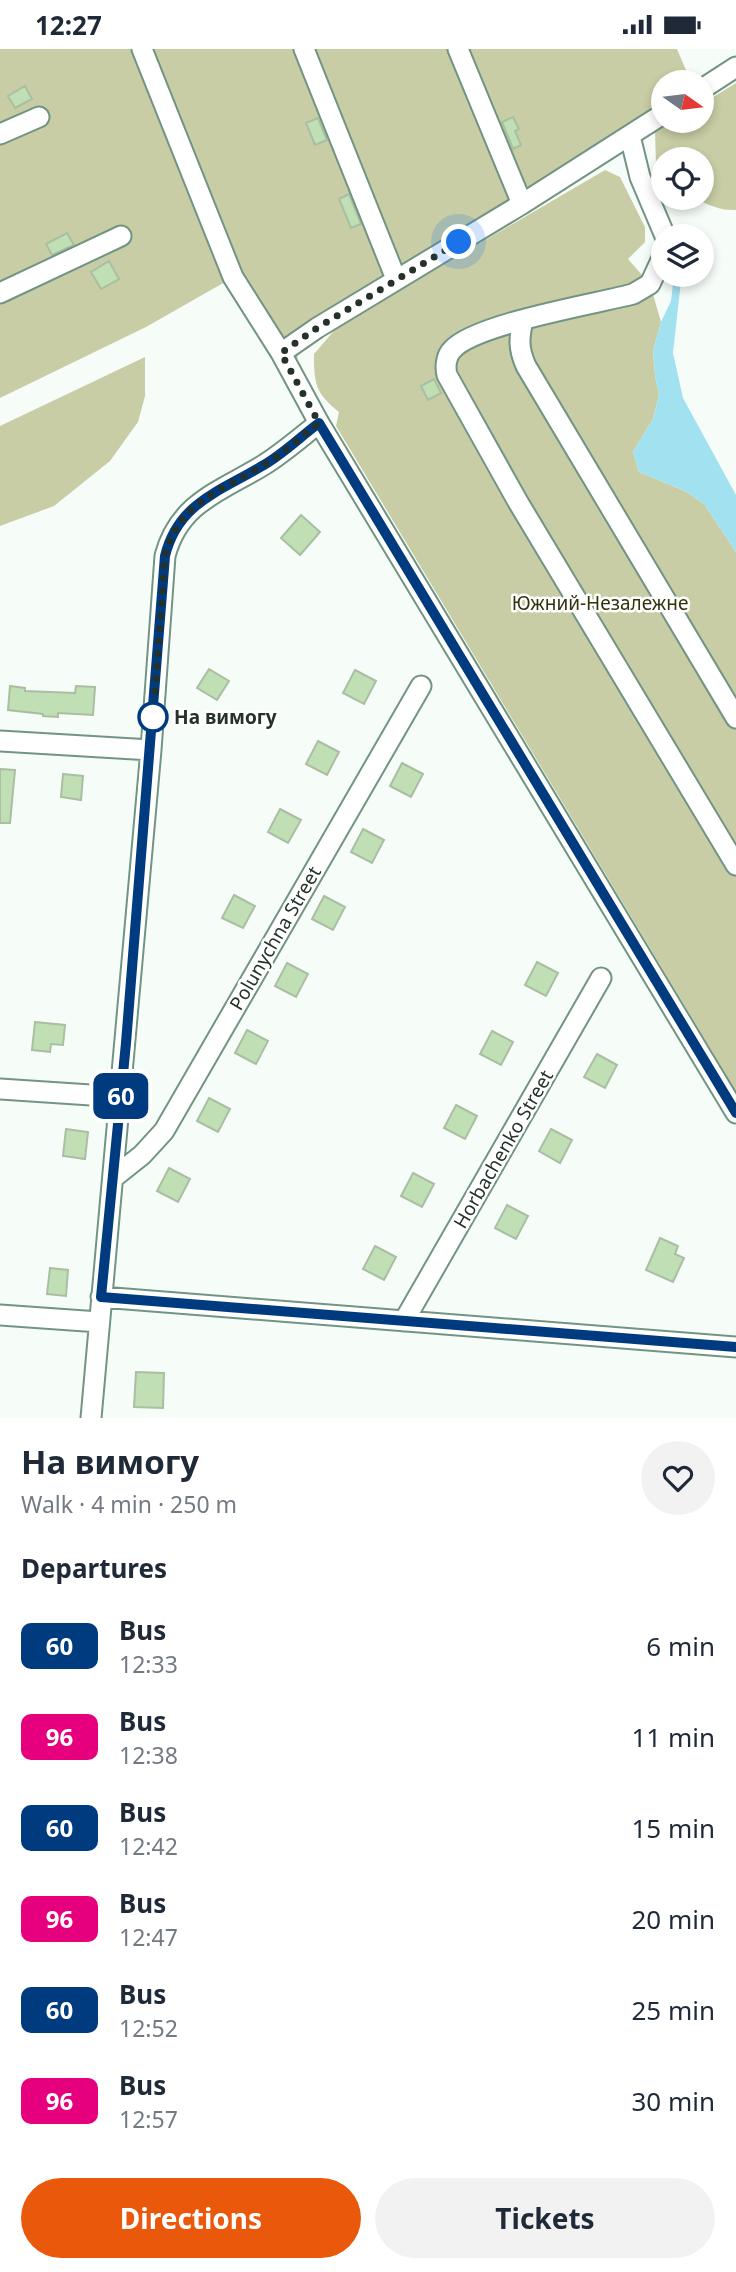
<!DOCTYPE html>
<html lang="en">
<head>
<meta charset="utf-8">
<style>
  body { margin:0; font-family:"Noto Sans",sans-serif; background:#f2f2f3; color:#1f2937; height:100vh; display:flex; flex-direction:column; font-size:26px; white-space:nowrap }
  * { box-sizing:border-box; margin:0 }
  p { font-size:23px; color:#747a83 }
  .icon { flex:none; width:38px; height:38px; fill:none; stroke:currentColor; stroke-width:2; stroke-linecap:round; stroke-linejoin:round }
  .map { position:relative; height:1369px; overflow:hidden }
  .details { display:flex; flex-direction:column; background:#fff; flex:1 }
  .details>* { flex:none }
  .badge { padding:0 14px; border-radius:10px; font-size:24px; line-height:46px }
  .needle { width:46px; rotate:104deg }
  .tools { position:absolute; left:651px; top:21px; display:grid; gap:14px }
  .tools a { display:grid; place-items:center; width:63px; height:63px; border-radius:50%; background:#fff; box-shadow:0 4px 10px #0003; font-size:35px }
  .you { position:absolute; width:35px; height:35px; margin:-18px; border:5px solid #fff; border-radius:50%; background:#1a73e8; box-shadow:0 0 0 10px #1a73e833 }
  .map>.badge { position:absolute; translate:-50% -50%; box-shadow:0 0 0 4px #fff }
  h2 { padding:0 21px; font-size:26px; line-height:63px }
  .round { display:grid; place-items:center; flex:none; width:74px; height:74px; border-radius:37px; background:#f2f2f3 }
  .summary { display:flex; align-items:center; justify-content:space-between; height:119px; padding:0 21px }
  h1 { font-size:33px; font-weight:700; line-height:52px }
  .primary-button { display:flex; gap:14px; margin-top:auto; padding:14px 21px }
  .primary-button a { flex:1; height:80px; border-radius:42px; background:#ea580c; color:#fff; font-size:28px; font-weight:700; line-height:80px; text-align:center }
  .primary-button a+a { background:#f2f2f3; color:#1f2937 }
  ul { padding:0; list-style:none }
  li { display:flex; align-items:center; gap:21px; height:91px; padding:0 21px }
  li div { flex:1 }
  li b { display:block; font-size:26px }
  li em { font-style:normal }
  li .badge { min-width:77px; font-weight:700; text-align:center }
  .status { display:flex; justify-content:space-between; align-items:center; height:49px; padding:0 35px; background:#fff; direction:ltr }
  .status svg { height:19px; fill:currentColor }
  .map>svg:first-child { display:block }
</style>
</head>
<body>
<div class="status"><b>12:27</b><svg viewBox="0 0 49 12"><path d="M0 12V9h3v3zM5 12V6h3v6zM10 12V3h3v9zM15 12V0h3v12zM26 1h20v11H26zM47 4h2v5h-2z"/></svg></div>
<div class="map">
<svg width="736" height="1369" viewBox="0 0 736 1369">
  <rect width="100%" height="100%" fill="#f6fdf9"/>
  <path fill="#c9cda5" d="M0,0H677L691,33H663V65L299,300L296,317L232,229L146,278L0,349Z
    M736,34V161C722,162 707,156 696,149H702V110H663V122L656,115L655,83L674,72H702V55Z
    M605,121L620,128L645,178V193L628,210L650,235L661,273L653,302L655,326L659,346L653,370L633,403L639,423L685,442L704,455L736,503V1042L336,377L339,363C315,344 314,334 314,305L338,277Z
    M145,308V347L138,373L110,412L54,457L0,477V377Z"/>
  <path fill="#a2e2f0" d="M674,226H681V232L673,304L683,349L736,446V503L704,455L685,442L639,423L633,403L653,370L659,346L655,326L653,302L661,273L671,252Z"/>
  <path fill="#c0dfb4" stroke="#a9bea2" stroke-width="2" d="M25,37L32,50L15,59L8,47Z
    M513,68L519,80L515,82L521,96L513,100L502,73Z
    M318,69L327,91L315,96L306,74Z
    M349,145L361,175L351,179L339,150Z
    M67,184L74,196L52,206L46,195Z
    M109,212L119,230L101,240L91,223Z
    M434,330L441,344L428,351L421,337Z
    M301,466L320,483L300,506L281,489Z
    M209,620L229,632L217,651L197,639Z
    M355,621L376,632L364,655L343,644Z
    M10,637L25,639V642L75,644L76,637L95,638L93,666L58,664V668L43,667V665L8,661Z
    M318,692L339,703L327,726L306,715Z
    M402,714L423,725L411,748L390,737Z
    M0,720L15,721L10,774H0Z
    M63,725L83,727L81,751L61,748Z
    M280,760L301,771L288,794L268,783Z
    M363,780L384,791L372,814L351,803Z
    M234,846L255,857L243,879L222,869Z
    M324,847L345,858L333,881L312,870Z
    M537,913L558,924L546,947L525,936Z
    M287,914L308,925L296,948L275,937Z
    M35,973L65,976L63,996L51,995L50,1003L32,1001Z
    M247,981L268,992L256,1015L235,1004Z
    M492,982L513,993L501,1016L480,1005Z
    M597,1005L617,1016L605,1039L584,1028Z
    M209,1049L230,1060L218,1083L197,1072Z
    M456,1056L477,1067L465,1090L444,1079Z
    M66,1080L88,1083L85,1110L63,1107Z
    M551,1080L572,1091L560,1114L539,1102Z
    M169,1119L190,1130L178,1153L157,1142Z
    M413,1124L434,1135L422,1158L401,1147Z
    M507,1156L528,1167L516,1190L495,1179Z
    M660,1189L678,1197L675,1205L684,1209L673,1233L646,1221Z
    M375,1197L396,1208L384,1231L363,1220Z
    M50,1219L68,1221L66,1247L47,1245Z
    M136,1323L164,1324L163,1359L134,1358Z"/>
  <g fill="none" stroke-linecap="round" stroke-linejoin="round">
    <defs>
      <path id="minor" d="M142,0L233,228L281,304L319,374L736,1064
        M304,0L396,230
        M458,0L522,155
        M702,40L736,18
        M0,85L39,68
        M630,87L640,128L665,187
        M663,207L650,235L633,245C595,255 474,275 452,301C446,307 445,318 447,326L518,453L736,816
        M0,244L121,187
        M523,271C519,289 518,299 526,317L736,669
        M281,304L317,279L522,155L663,65
        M0,692L151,701
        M0,1040L121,1048
        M113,1129L142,1106L164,1082L421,637
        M101,1248L736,1298
        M0,1266L99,1273
        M404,1272L601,929
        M91,1369L151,701L165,507C179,454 219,443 262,417C282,405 301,388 319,374"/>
    </defs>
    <use href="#minor" stroke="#729483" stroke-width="23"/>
    <use href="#minor" stroke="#fff" stroke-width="19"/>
  </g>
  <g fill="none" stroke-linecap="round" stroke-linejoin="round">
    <defs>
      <path id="line" d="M736,1064L319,374C300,388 282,406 262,417C219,443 178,454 165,507L126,994L101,1248L736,1298"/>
    </defs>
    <use href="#line" stroke="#fff" stroke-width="16"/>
    <use href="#line" stroke="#003b80" stroke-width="10"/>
    <path stroke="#24322a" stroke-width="7" stroke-dasharray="0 12.6" d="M153,668V674L165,507C178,454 219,443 262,417C282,406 300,388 319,374L281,304L317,279L459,193"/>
  </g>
  <circle fill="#fff" stroke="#003b80" stroke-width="3.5" cx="153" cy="668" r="14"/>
  <g text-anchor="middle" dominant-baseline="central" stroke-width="5" stroke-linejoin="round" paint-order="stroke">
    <g font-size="19" fill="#31330b" stroke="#fff">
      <text x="600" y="554">Южний-Незалежне</text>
    </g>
    <g font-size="19" font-weight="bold" fill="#24322a" stroke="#fff" text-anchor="start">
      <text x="174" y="668">На вимогу</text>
    </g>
    <g font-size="19" fill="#24322a" stroke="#fff">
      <text transform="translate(275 889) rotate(-60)">Polunychna Street</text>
      <text transform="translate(503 1100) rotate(-60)">Horbachenko Street</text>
    </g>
  </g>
</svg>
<div class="tools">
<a><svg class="needle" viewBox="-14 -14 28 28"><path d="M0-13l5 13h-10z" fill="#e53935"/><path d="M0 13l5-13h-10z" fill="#747a83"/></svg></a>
<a><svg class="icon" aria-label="locate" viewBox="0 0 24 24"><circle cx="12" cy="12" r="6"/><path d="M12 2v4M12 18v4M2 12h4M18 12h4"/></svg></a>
<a><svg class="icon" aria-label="layers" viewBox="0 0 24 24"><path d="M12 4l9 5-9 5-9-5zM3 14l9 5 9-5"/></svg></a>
</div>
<div class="you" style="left:459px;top:193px"></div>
<b class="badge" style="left:121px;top:1047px;background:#003b80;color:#fff">60</b>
</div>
<section class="details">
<div class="summary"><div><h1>На вимогу</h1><p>Walk · 4 min · 250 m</p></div><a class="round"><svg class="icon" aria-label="heart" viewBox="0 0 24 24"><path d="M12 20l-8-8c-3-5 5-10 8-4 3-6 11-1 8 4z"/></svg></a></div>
<h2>Departures</h2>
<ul>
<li><span class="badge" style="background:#003b80;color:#fff">60</span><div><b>Bus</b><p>12:33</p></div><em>6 min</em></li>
<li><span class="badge" style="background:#e6007e;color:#fff">96</span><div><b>Bus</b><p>12:38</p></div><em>11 min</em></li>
<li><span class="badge" style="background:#003b80;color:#fff">60</span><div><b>Bus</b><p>12:42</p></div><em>15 min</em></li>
<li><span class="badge" style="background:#e6007e;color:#fff">96</span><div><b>Bus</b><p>12:47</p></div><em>20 min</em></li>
<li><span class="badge" style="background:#003b80;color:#fff">60</span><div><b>Bus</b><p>12:52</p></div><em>25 min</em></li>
<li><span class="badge" style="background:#e6007e;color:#fff">96</span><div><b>Bus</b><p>12:57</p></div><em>30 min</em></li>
</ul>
<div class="primary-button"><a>Directions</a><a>Tickets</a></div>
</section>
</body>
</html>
